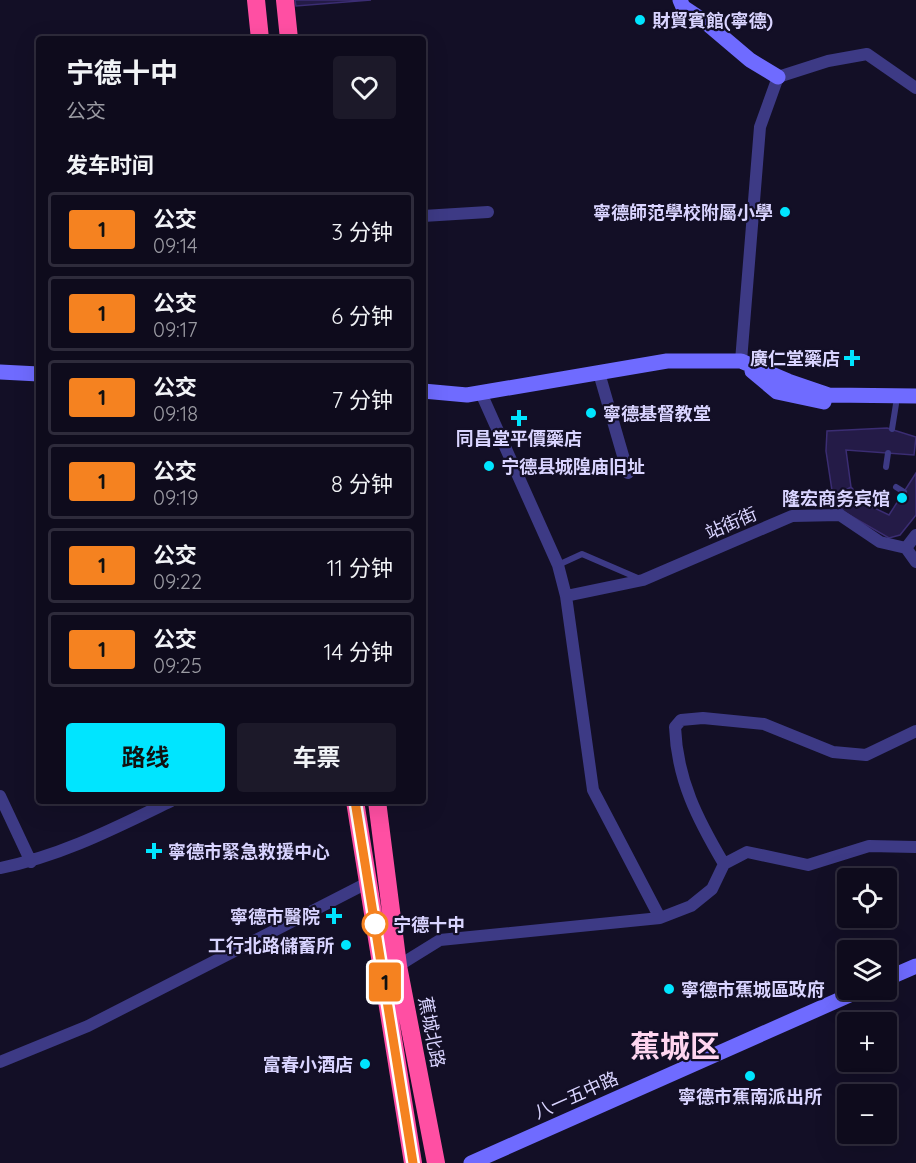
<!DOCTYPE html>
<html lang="zh">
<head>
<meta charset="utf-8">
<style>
  body { margin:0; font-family:Quicksand,"Noto Sans SC",sans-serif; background:#1c1929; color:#f1f3f6; height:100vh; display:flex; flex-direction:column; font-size:22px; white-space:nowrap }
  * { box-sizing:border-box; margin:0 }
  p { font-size:20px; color:#9b9ba3 }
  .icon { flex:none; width:33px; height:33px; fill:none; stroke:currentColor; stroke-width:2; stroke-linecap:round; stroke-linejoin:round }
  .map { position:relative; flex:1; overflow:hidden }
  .drawer { position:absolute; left:36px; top:36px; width:390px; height:768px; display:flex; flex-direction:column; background:#0e0b1c; border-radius:6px; box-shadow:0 6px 24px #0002,0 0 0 2px #2e2b3b }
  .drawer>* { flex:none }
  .badge { padding:0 12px; border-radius:4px; font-size:21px; line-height:39px }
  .fabs { position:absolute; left:837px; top:868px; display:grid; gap:12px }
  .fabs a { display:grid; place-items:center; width:60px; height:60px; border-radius:6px; background:#0e0b1c; box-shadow:0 6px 24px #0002,0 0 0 2px #2e2b3b; font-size:30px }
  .map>.badge { position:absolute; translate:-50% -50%; box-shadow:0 0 0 3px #fff }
  h2 { padding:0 30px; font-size:22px; line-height:54px }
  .round { display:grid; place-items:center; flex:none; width:63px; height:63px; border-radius:6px; background:#1c1929 }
  .summary { display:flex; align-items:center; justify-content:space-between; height:102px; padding:0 30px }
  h1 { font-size:28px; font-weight:700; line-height:45px }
  .action { display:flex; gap:12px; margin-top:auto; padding:12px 30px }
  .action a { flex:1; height:69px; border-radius:6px; background:#00e5ff; color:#111; font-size:24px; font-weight:700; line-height:69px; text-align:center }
  .action a+a { background:#1c1929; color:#f1f3f6 }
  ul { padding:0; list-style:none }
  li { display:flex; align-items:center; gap:18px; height:75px; margin:0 12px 9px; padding:0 18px; border:3px solid #2e2b3b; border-radius:6px }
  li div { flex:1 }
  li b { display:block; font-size:22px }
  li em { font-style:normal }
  li .badge { min-width:66px; font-weight:700; text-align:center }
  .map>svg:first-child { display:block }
</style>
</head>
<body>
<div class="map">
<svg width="916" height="1163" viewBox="0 0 916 1163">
  <rect width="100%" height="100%" fill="#130f26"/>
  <path fill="#241b47" stroke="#3b2d73" stroke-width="1.5" d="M295,0H371L296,6Z
    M887,428L916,437L914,455L846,450L851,487L833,497L826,451L827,431Z
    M916,473V515L900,535L889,538L844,512L833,497L851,487L866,504L889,515Z"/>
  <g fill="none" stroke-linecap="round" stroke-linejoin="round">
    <path stroke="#3d3a85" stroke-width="6" d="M892,429L896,404
      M886,467L888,453
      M896,487L904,492
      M558,565L582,554L640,579"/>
    <path stroke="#3d3a85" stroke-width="12" d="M423,216L488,212
      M741,361L760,127L778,77L828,61L867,54L916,88
      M599,373L628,473
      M481,393L558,565L566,596L593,790L660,918
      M916,535L906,548L916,562
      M566,596L643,580L792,516L840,515L880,542L906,548
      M0,796L31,862
      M724,864C698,820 677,780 675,727L681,720L703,718L764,724L833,752L866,755L916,731
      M0,868C61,856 115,828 171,801
      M398,966L440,940L660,918L691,906L712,889L724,864L747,852L808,865L869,846L916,847
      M0,1062L88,1026L367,883"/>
    <path stroke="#6f6bff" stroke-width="15" d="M680,0L683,7L704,21L750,60L778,77
      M752,371L777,392L824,402
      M0,372L39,374
      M423,391L467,395L667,361H741L788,381L829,395L916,396
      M886,979L916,966
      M471,1163L861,990"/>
    <path stroke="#ff4fa3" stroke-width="18" d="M256,0L260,39
      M285,0L289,39
      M355,801L413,1163
      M377,801L398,966L436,1163"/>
  </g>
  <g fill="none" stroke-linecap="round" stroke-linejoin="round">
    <defs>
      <path id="line" d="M355,801L413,1163"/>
    </defs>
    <use href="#line" stroke="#fff" stroke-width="14"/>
    <use href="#line" stroke="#f58220" stroke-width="9"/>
  </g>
  <g fill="#00e5ff" stroke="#130f26" stroke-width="2">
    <circle cx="640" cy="20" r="6"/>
    <circle cx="785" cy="212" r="6"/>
    <path d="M849 349h6v6h6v6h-6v6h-6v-6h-6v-6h6z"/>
    <circle cx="591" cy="413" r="6"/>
    <path d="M516 409h6v6h6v6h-6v6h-6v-6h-6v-6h6z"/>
    <circle cx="489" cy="466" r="6"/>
    <circle cx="902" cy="498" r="6"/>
    <path d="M151 842h6v6h6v6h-6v6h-6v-6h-6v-6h6z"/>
    <path d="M331 907h6v6h6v6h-6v6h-6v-6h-6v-6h6z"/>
    <circle cx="346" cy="945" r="6"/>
    <circle cx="669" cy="989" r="6"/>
    <circle cx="365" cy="1064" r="6"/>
    <circle cx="750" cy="1076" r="6"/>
  </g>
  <circle fill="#fff" stroke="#f58220" stroke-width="3" cx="375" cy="924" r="12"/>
  <g text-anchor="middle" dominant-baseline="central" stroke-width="4.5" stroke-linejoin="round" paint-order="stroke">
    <g font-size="18" font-weight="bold" fill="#d9d4ff" stroke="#130f26" text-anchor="end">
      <text x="652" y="20" text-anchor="start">財貿賓館(寧德)</text>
      <text x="773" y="212">寧德師范學校附屬小學</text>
      <text x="840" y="358">廣仁堂藥店</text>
      <text x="603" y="413" text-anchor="start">寧德基督教堂</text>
      <text x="519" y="438" text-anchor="middle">同昌堂平價藥店</text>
      <text x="501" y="466" text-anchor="start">宁德县城隍庙旧址</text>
      <text x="890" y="498">隆宏商务宾馆</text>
      <text x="168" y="851" text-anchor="start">寧德市緊急救援中心</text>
      <text x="320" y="916">寧德市醫院</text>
      <text x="334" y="945">工行北路儲蓄所</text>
      <text x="681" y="989" text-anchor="start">寧德市蕉城區政府</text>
      <text x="353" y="1064">富春小酒店</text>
      <text x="750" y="1096" text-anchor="middle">寧德市蕉南派出所</text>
    </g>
    <g font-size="18" fill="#d9d4ff" stroke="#130f26">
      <text transform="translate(731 523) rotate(-23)">站街街</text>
      <text transform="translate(432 1032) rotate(79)">蕉城北路</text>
      <text transform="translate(576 1095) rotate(-24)">八一五中路</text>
    </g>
    <g font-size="18" font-weight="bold" fill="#d9d4ff" stroke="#130f26" text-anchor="start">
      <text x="393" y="924">宁德十中</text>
    </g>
    <g font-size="30" font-weight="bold" fill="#ffd6f0" stroke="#130f26">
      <text x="675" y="1046">蕉城区</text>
    </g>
  </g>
</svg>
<div class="fabs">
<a><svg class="icon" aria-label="locate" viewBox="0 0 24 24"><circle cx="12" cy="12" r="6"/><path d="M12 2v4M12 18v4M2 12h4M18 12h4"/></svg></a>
<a><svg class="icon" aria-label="layers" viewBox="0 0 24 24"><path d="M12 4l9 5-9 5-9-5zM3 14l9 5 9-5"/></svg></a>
<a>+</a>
<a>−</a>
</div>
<b class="badge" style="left:385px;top:982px;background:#f58220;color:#111">1</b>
<section class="drawer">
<div class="summary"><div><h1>宁德十中</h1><p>公交</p></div><a class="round"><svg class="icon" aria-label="heart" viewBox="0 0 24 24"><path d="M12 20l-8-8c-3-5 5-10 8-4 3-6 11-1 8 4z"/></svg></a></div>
<h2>发车时间</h2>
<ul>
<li><span class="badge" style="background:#f58220;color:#111">1</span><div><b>公交</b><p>09:14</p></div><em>3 分钟</em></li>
<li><span class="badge" style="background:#f58220;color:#111">1</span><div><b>公交</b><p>09:17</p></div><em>6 分钟</em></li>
<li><span class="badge" style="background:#f58220;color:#111">1</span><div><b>公交</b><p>09:18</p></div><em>7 分钟</em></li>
<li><span class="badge" style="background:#f58220;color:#111">1</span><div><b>公交</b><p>09:19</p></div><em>8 分钟</em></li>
<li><span class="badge" style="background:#f58220;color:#111">1</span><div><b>公交</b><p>09:22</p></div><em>11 分钟</em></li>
<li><span class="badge" style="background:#f58220;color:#111">1</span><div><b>公交</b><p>09:25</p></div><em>14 分钟</em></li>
</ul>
<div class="action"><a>路线</a><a>车票</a></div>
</section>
</div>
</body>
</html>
